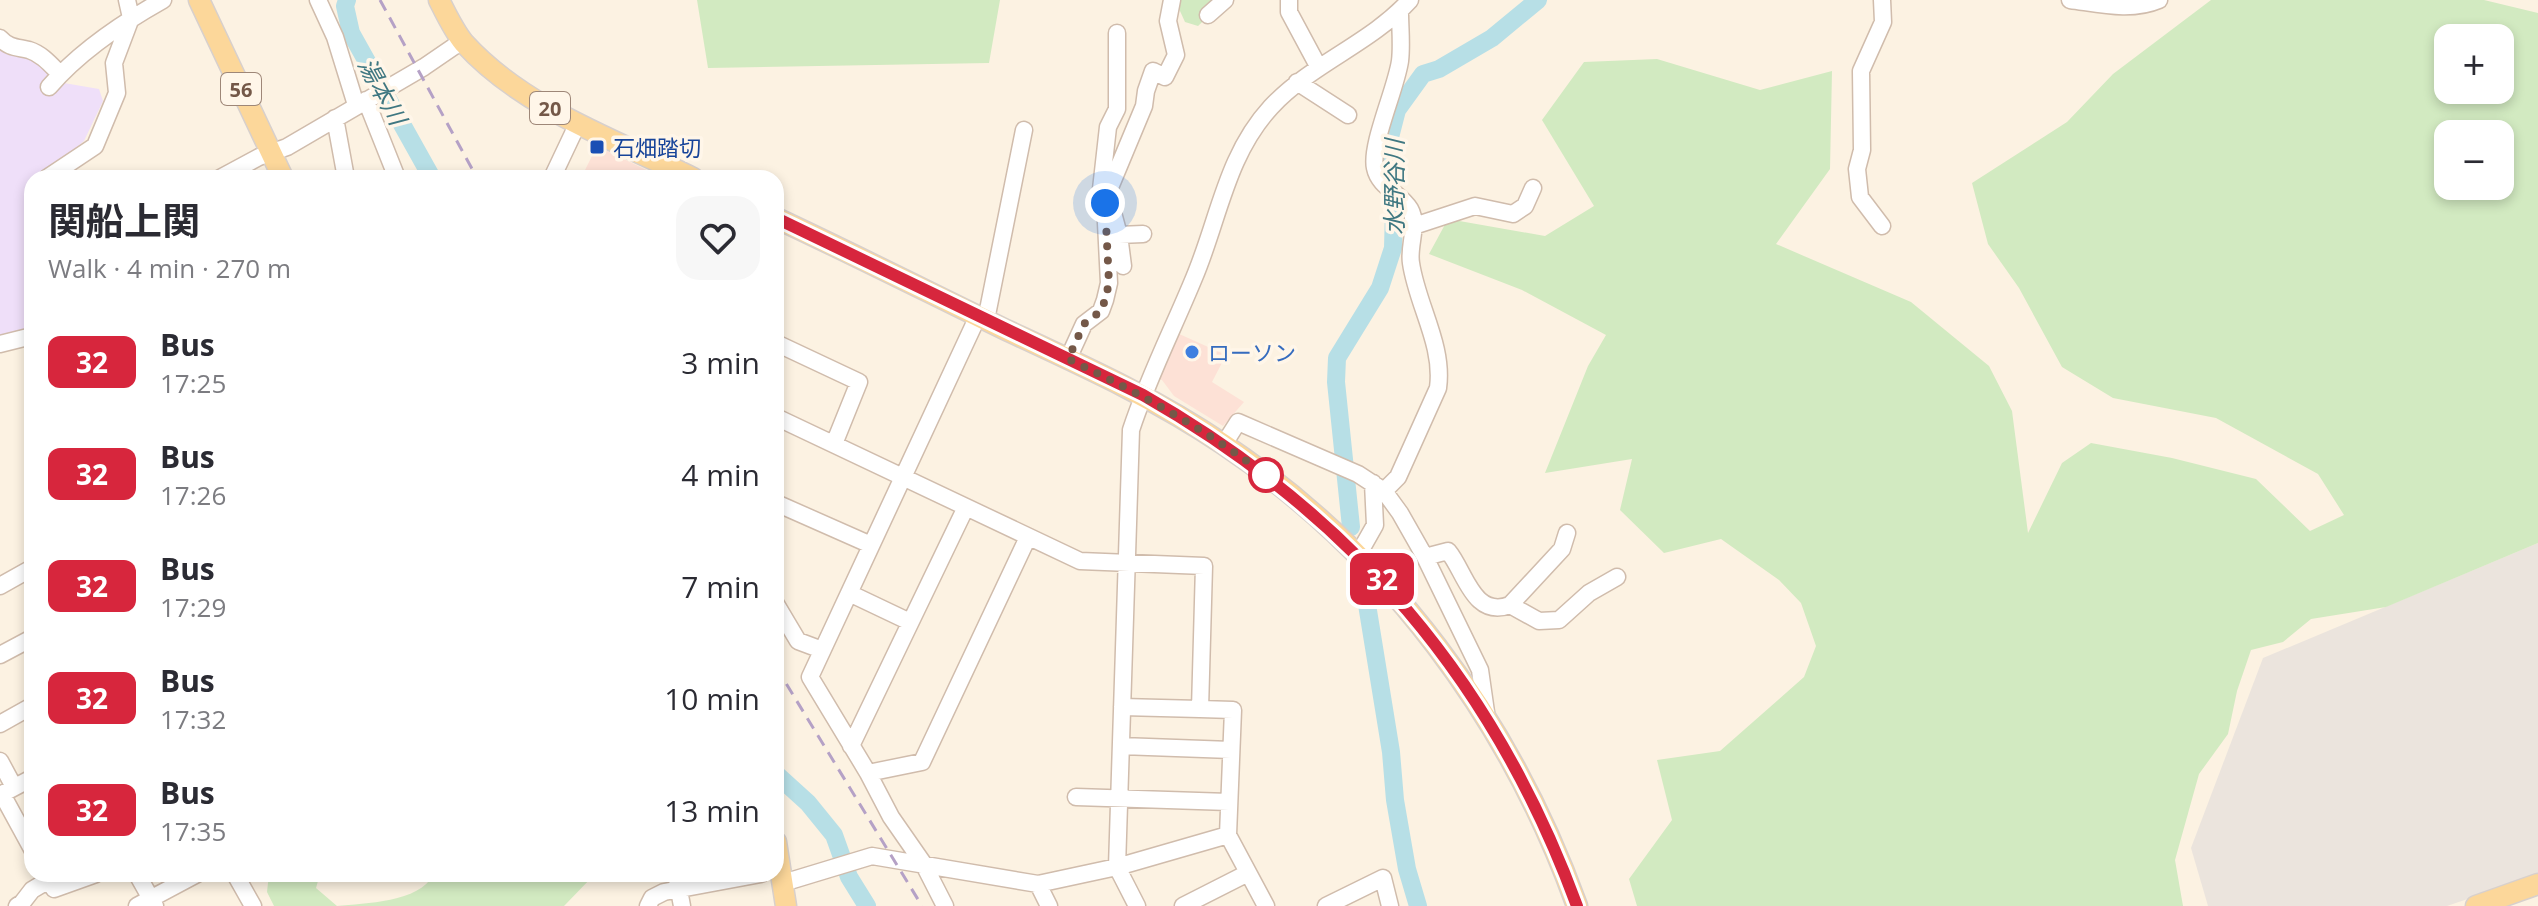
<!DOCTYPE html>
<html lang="en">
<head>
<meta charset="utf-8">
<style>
  body { margin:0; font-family:"Open Sans","Noto Sans JP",sans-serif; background:#f7f7f7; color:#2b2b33; height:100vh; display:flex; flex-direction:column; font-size:30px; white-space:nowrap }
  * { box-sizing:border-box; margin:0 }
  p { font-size:26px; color:#7c7c81 }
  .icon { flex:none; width:44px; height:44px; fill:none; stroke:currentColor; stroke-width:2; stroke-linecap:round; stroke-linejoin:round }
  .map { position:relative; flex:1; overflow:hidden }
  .panel { position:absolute; left:24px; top:170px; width:760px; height:712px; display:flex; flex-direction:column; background:#fff; border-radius:24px; box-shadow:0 4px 12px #0003 }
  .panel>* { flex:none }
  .badge { padding:0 16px; border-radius:12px; font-size:28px; line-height:52px }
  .controls { position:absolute; left:2434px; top:24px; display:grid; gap:16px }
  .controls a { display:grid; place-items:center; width:80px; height:80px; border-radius:16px; background:#fff; box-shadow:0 4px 12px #0003; font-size:40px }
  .you { position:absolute; width:40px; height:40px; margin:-20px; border:6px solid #fff; border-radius:50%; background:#1a73e8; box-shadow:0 0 0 12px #1a73e833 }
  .map>.badge { position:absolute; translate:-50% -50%; box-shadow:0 0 0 4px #fff }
  .round { display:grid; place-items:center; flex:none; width:84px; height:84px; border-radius:24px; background:#f7f7f7 }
  .overview { display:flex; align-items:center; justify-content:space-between; height:136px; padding:0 24px }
  h1 { font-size:38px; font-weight:700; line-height:60px }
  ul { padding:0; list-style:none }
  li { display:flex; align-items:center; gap:24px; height:112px; padding:0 24px }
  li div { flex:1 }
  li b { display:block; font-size:30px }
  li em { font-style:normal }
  li .badge { min-width:88px; font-weight:700; text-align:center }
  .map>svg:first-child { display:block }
</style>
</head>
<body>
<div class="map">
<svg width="2538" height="906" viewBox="0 0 2538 906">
  <rect width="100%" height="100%" fill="#fcf2e2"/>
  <path fill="#fde1d6" d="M597,146L663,178H593L583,174Z
    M1177,333L1226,355L1212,382L1244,402L1223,426L1174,396L1162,380L1156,378Z"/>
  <path fill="#ebe4dd" d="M2538,543V875L2447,906H2208L2191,848L2263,658Z"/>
  <path fill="#efdff9" d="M0,45L9,55L31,56L52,77L64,83L99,89L103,101L84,141L40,178H32V325L20,333L0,335Z"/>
  <path fill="#d2eac1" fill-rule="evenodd" d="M697,0H1000L989,63L708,68Z
    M1175,0H1225L1198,26L1185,22Z
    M2211,0H2484L2538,13V543L2386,607L2311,619L2283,642L2251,650L2237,691L2228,734L2199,774L2175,860L2183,906H1637L1629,879L1672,820L1657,760L1720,751L1804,677L1816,646L1801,603L1779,580L1721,539L1664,553L1620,510L1632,459L1545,473L1588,366L1606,335L1522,290L1429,254L1448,219L1545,236L1594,206L1542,120L1584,62L1657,59L1760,90L1832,71L1830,169L1776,244L1911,302L1989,366L2012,411L2028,533L2062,463L2091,443L2172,458L2256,479L2310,531L2344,515L2318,474L2216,418L2113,398L2062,367L2019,288L1988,244L1972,183L2067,122L2113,74ZM2448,38H2500V90H2448ZM2448,134H2500V186H2448Z
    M269,874H320L316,888L337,906C365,903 419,903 434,874H595L564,906H274L267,892Z"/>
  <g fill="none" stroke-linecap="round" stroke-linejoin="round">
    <path stroke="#b7dfe6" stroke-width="18" d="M347,0L345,6L351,33L432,178
      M1351,527L1336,382L1337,358L1380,288L1393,248L1394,209L1388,145L1397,110L1423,74L1439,69L1492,38L1538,0
      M1364,586L1391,752L1395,800L1407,869L1418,906
      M776,774L808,803L834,835L849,877L867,906"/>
    <defs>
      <path id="minor" d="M318,0L335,37L356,105
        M1289,0V12L1318,66
        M2070,0C2100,4 2131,12 2159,0
        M1208,15L1225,0
        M0,38C9,48 17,47 29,50C42,54 51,65 60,74
        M1297,82L1348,115
        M49,87C80,51 122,23 163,0
        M366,100L397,178
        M335,118L346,178
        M47,178L95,146L117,93L114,63L131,18L127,0
        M220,178L259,157L287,147L424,67L462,41
        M552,178L578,123
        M1109,190L1144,106L1146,91L1153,71L1165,77L1176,55L1168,21L1172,0
        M1112,209L1119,235L1143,234
        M1414,226L1475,206L1513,214L1525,206L1533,188
        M1882,226L1860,197L1857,169L1862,150L1861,71L1883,22L1882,0
        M1119,235L1123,266
        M986,320L1024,130
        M776,343L859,382L834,444
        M0,344L32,336
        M1068,359L1084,324L1101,311L1105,300L1109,283L1105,203L1100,198L1108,127L1117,109V33
        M776,417L1080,561L1204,566L1200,709L1233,710L1228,835L1266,906
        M1224,444L1238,422L1358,474L1384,491L1400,513L1425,557L1480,670L1487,719
        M1384,491L1398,477L1438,388C1444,345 1417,305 1411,263C1408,246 1419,225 1410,209C1401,193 1379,188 1375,168C1370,145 1396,89 1400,61C1402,45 1400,28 1400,12
        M776,503L871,545
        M1358,555L1375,525L1373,483
        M1425,557L1448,551C1465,571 1473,619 1510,605L1562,549L1567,533
        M0,586L32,568
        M849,593L910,622
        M776,604L798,641L822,650
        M1510,605L1539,621L1559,620L1589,593L1617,577
        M0,655L32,638
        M1122,707L1200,709
        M0,724L32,706
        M851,746L966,507
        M1121,746L1231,750
        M0,761L14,787
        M868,773L922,762L1028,537
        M2,794L32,849
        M0,795L32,778
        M1076,797L1229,802
        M46,874L54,889L96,874
        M137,874L155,906
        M235,874L253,906
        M676,874L682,906
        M783,883L872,856L1038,884L1117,867L1228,835
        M1038,884L1049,906
        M17,906L22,903L32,890L59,874
        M137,906L197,874
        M648,906L652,898L664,892L761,874
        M945,906L923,863L891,817L868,773L810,677L978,316
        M1137,906L1117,867L1131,430C1148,378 1173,329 1194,278C1219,219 1226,156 1271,107C1312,63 1370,44 1410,0
        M1183,906L1248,873
        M1326,906L1383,878L1390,906"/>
      <path id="major" d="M199,0L283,178
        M439,0C446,14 454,31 464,43C523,108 615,140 693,178
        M776,218C853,254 928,292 1004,329C1079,364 1155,398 1223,444C1388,554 1510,720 1577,906
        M776,842L786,906
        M2476,906L2538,884"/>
    </defs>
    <use href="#minor" stroke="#d0bcac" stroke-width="19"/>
    <use href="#major" stroke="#d8d0cc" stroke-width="23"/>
    <use href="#minor" stroke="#fff" stroke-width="16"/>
    <use href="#major" stroke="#fcd79a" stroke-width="20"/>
    <path stroke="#b5a1c6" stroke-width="3" stroke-dasharray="12 8" stroke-linecap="butt" d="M380,0L477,178
      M776,667L922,906"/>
  </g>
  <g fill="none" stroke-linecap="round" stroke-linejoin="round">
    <defs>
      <path id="line" d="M776,218L1143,395C1352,514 1494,680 1577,906"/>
    </defs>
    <use href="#line" stroke="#fff" stroke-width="18"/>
    <use href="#line" stroke="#d7263d" stroke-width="12"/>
    <path stroke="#745848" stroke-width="8" stroke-dasharray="0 14.4" d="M1105,203L1109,283L1105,300L1101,311L1084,324L1068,359C1139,393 1206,429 1268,477L1266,475"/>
  </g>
  <rect fill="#1a4fb4" stroke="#fff6e9" stroke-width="3" x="589" y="139" width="16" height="16" rx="4"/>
  <circle fill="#3f7fe0" stroke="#fff6e9" stroke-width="3" cx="1192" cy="352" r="8"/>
  <circle fill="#fff" stroke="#d7263d" stroke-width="4" cx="1266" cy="475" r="16"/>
  <g text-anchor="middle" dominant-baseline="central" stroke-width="7" stroke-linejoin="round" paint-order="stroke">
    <g fill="#fff6e9" stroke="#9e8778" stroke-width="2">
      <rect x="221" y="73" width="40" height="32" rx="6"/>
      <rect x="530" y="92" width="40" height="32" rx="6"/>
    </g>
    <g font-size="20" font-weight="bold" fill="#745848">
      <text x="241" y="89">56</text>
      <text x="550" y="108">20</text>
    </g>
    <g font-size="22" fill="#164399" stroke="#fff6e9" text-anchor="start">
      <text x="613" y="147">石畑踏切</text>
    </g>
    <g font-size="22" fill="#366cbe" stroke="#fff6e9" text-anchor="start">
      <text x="1208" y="352">ローソン</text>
    </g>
    <g font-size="24" font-style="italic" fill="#3f7781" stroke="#fff6e9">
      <text transform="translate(383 91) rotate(61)">湯本川</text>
      <text transform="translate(1393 187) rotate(-90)">水野谷川</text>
    </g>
  </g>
</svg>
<div class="controls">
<a>+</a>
<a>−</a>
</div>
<div class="you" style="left:1105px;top:203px"></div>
<b class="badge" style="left:1382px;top:579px;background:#d7263d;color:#fff">32</b>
<section class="panel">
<div class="overview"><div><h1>関船上関</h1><p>Walk · 4 min · 270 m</p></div><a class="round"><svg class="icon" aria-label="heart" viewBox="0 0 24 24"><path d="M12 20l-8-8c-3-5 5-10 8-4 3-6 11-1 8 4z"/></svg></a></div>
<ul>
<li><span class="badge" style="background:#d7263d;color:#fff">32</span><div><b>Bus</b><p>17:25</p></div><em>3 min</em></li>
<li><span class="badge" style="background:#d7263d;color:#fff">32</span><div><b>Bus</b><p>17:26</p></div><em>4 min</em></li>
<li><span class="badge" style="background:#d7263d;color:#fff">32</span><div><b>Bus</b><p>17:29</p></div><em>7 min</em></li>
<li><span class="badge" style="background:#d7263d;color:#fff">32</span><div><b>Bus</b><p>17:32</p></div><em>10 min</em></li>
<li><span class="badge" style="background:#d7263d;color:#fff">32</span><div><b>Bus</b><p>17:35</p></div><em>13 min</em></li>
</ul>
</section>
</div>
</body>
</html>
